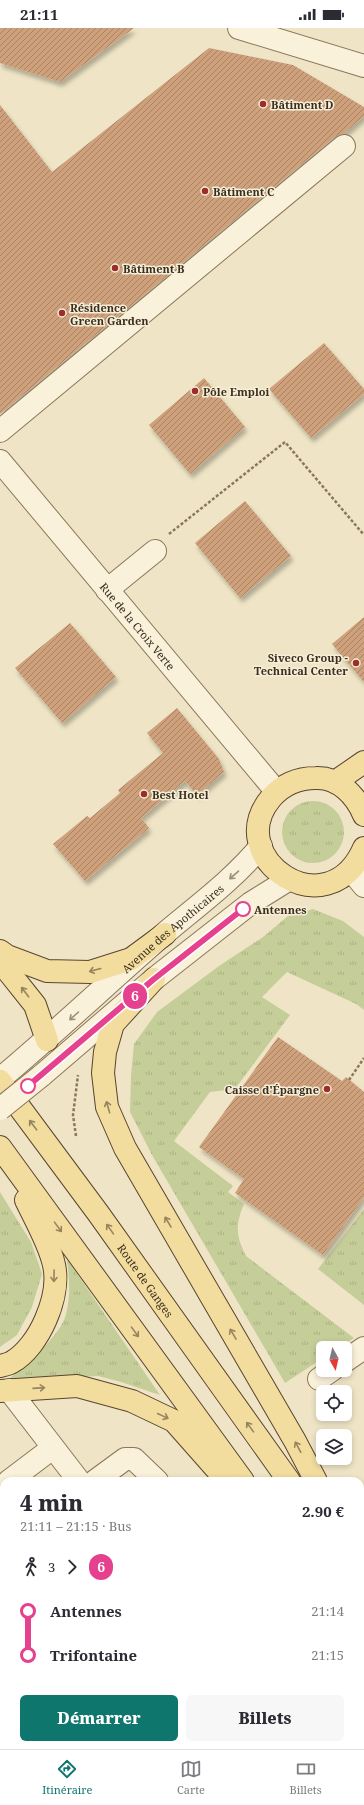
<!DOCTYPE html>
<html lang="fr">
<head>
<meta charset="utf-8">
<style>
  body { margin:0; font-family:"Noto Serif",serif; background:#f7f7f7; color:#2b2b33; height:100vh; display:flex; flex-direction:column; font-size:15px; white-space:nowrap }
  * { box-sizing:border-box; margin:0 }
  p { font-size:13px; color:#7c7c81 }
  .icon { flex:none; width:22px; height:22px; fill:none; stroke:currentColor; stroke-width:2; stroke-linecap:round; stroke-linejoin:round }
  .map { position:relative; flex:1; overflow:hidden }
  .side { position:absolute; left:0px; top:1449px; width:364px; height:272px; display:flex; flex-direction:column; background:#fff; border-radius:12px 12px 0 0; box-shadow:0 2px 6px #0003 }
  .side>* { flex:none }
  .badge { padding:0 8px; border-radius:13px; font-size:14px; line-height:26px }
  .needle { width:26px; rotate:172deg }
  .buttons { position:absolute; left:316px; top:1313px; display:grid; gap:8px }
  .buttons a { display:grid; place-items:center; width:36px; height:36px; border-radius:6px; background:#fff; box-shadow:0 2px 6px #0003; font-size:20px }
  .map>.badge { position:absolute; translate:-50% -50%; box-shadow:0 0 0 2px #fff }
  .legs { display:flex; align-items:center; gap:6px; height:44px; padding:0 20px; font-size:13px }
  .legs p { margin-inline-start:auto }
  .head { display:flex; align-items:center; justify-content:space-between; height:68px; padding:0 20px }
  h1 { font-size:22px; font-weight:800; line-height:30px }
  .cta { display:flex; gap:8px; margin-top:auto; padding:8px 20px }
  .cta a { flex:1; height:46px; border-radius:6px; background:#0f766e; color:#fff; font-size:16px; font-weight:800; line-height:46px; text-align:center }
  .cta a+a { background:#f7f7f7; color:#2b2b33 }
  ul { padding:0 20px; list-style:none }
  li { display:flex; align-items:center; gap:14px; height:44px; font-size:15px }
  li i { display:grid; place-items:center; width:6px; height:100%; margin:0 5px; background:currentColor }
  li i::after { content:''; width:10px; height:10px; margin:-5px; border:3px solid; border-radius:50%; background:#fff }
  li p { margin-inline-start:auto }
  li:first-child i { background:linear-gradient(#0000 50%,currentColor 0) }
  li:last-child i { background:linear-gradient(currentColor 50%,#0000 0) }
  .status { display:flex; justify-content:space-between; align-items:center; height:28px; padding:0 20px; background:#fff; direction:ltr }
  .status svg { height:11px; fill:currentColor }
  .dock { display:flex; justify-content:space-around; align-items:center; height:56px; border-top:1px solid #e1e1e2; background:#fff; font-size:11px; color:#7c7c81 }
  .dock a { display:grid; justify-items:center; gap:2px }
  .dock .active { color:#0f766e }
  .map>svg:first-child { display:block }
</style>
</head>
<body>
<div class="status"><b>21:11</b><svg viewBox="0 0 49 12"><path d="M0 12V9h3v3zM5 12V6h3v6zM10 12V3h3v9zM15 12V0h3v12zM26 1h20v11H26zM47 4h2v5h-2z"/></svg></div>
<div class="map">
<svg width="364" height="1721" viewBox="0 0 364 1721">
  <defs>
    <pattern id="grass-tufts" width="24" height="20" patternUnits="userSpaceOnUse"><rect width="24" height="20" fill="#c5ce99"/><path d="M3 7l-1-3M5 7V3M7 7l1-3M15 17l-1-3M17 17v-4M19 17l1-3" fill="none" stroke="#aab183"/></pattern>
    <pattern id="building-hatch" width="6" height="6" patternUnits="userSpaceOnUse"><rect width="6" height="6" fill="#cea17b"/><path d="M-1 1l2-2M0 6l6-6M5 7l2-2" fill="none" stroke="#a88464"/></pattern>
    <filter id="shadow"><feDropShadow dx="2.5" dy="4.5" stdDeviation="2" flood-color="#0004"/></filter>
  </defs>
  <rect width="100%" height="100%" fill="#efe5c6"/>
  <path fill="url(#grass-tufts)" d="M282 804a31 31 0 1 1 62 0a31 31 0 1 1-62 0Z
    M313,881L343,893L364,909V982L356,976L287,944L262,969L290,987L235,1061L210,1064L174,1113L233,1158L228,1164L244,1176C235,1197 236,1208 246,1228L354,1310L338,1320H323V1330L285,1355L152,1127L130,1084L131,1047L134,1016L157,984L219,938L263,909L288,888Z
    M0,1164L31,1214L42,1246L32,1279L17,1307L0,1319Z
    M364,1181V1277L318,1241Z
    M67,1231L160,1367L121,1354L98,1348L40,1351L10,1350C26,1337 62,1306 66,1286C71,1267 69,1250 67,1231Z"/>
  <path fill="url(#building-hatch)" filter="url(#shadow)" d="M0,0H134L60,54L0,35Z
    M209,20L293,37L364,79V88L343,106L336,108L0,386V77L52,144Z
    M324,315L364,361V366L311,410L269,361Z
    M204,350L245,399L190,446L149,397Z
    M245,473L291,528L240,570L195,515Z
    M364,589V654L332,616Z
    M70,595L116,649L62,695L15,640Z
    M177,680L219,731L224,744L197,767L185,753L141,790L149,800L85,853L53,816L87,788L90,790L120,765L118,762L163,725L147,705Z
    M278,1009L342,1053L346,1049L364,1064V1169L323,1227L235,1165L244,1151L199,1119Z"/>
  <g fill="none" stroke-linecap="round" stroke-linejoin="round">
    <defs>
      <g id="minor">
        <path d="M239,0L364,38"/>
        <path d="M0,403L344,118"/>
        <path id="s1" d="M0,433L276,763"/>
        <path d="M107,562L155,523"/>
        <path d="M351,842L364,858"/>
        <path d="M41,1048L154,951L251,875L288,852"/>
        <path id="s2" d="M0,1051C56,1004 109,954 164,906C197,878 233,852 261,818"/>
        <path d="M345,1333L364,1320"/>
        <path d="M319,1351L332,1342"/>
        <path d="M9,1362L79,1453"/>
        <path d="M9,1453L46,1425L52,1419"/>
        <path d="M95,1453L125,1431H134L157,1453"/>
        <path d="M0,1488L4,1493"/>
        <path d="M0,1681L4,1691"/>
        <path d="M28,1717L32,1721"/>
        <path d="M53,1717L56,1721"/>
        <path d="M272,1717L275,1721"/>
      </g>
      <g id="major">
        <path d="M335,754L364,734"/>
        <path d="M364,787C356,768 339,749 316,750C298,750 283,756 271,770C221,830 328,903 364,820"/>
        <path d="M0,923L7,928L47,943L90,944L131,931L165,906"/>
        <path d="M0,933L35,977L47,1012"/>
        <path d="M154,951L113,996L105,1024L103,1045L107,1079L125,1120L295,1413L316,1453"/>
        <path id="s3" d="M0,1053L98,1185L289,1453"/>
        <path d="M0,1119L243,1453"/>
        <path d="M0,1338C4,1337 9,1336 12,1334C39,1319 61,1268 54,1237C50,1217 35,1191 26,1172"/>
        <path d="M0,1363L77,1358L132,1373L174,1393L227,1453"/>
        <path d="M360,1536L364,1543"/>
        <path d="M360,1617L364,1622"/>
      </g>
    </defs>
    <use href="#minor" stroke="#8b775b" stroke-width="24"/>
    <use href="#major" stroke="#59452f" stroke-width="24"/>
    <path stroke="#8b775b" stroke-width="2.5" stroke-dasharray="3 2" stroke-linecap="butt" d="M169,506L285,414L364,507
      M349,1052L364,1030
      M76,1108L73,1087L78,1047
      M0,1629L4,1635"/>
    <use href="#minor" stroke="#faf1da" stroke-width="22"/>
    <use href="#major" stroke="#f2dc9e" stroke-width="22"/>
    <defs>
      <path id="minor-bridge" d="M0,1081L41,1048"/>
    </defs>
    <use href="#minor-bridge" stroke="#8b775b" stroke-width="24" stroke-linecap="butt"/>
    <use href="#minor-bridge" stroke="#faf1da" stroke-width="22"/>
  </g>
  <defs><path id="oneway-shaft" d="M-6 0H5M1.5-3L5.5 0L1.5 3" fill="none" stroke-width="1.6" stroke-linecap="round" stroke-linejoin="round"/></defs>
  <g stroke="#9a907c">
    <use href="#oneway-shaft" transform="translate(234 847) rotate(139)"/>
    <use href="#oneway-shaft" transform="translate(74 988) rotate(138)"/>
  </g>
  <g stroke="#96855e">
    <use href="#oneway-shaft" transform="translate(95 942) rotate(165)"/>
    <use href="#oneway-shaft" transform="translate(25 964) rotate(-127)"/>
    <use href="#oneway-shaft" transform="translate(108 1079) rotate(-106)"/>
    <use href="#oneway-shaft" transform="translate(33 1097) rotate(-127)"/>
    <use href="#oneway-shaft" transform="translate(168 1194) rotate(-121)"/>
    <use href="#oneway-shaft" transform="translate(58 1199) rotate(54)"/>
    <use href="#oneway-shaft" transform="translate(110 1201) rotate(-125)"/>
    <use href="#oneway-shaft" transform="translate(54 1248) rotate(91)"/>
    <use href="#oneway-shaft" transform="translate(135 1304) rotate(54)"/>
    <use href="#oneway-shaft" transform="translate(233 1306) rotate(-120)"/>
    <use href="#oneway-shaft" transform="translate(39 1360) rotate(-4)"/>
    <use href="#oneway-shaft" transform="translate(163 1388) rotate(25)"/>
    <use href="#oneway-shaft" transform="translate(250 1399) rotate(-126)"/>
    <use href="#oneway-shaft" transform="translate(298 1419) rotate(-118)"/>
  </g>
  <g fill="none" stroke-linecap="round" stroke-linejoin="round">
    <defs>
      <path id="line-1" d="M28,1058L154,951L243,881"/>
    </defs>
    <use href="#line-1" stroke="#fff" stroke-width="9"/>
    <use href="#line-1" stroke="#e6418e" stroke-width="6"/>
  </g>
  <g fill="#9b2e2a" stroke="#f6eed6" stroke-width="1.5">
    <circle cx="263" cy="76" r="4"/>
    <circle cx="205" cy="163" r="4"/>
    <circle cx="115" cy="240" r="4"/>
    <circle cx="62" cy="285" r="4"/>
    <circle cx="195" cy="363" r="4"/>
    <circle cx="356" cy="635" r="4"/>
    <circle cx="144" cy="766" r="4"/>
    <circle cx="327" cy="1061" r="4"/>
  </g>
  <g fill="#fff" stroke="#e6418e" stroke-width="2">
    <circle cx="243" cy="881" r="7"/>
    <circle cx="28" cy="1058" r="7"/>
  </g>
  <g text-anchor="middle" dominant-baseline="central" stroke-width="3" stroke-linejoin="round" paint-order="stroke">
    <g font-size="11" font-weight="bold" fill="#3b2e1f" stroke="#f6eed6" text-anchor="start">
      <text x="271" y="76">Bâtiment D</text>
      <text x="213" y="163">Bâtiment C</text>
      <text x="123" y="240">Bâtiment B</text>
      <text x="70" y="279">Résidence<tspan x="70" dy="13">Green Garden</tspan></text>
      <text x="203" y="363">Pôle Emploi</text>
      <text x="348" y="629" text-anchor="end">Siveco Group -<tspan x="348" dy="13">Technical Center</tspan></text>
      <text x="152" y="766">Best Hotel</text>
      <text x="319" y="1061" text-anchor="end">Caisse d'Épargne</text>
    </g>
    <g font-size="11" fill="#3b2e1f" stroke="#f6eed6">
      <text stroke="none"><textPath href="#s1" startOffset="215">Rue de la Croix Verte</textPath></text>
      <text stroke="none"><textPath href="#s2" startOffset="229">Avenue des Apothicaires</textPath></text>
      <text stroke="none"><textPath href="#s3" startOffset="247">Route de Ganges</textPath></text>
    </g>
    <g font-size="11" font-weight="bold" fill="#3b2e1f" stroke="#f6eed6" text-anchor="start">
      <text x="254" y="881">Antennes</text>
    </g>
  </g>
</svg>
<div class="buttons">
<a><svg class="needle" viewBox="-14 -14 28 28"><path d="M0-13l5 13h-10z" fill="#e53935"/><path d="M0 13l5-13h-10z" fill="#7c7c81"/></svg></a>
<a><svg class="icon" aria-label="locate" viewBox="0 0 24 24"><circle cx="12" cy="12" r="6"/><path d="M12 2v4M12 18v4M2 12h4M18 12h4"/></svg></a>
<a><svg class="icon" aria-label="layers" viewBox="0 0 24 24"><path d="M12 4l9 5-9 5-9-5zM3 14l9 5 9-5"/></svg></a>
</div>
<b class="badge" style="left:135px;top:968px;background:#e6418e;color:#fff">6</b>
<section class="side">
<div class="head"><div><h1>4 min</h1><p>21:11 – 21:15 · Bus</p></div><b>2.90 €</b></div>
<div class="legs"><svg class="icon" aria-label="walk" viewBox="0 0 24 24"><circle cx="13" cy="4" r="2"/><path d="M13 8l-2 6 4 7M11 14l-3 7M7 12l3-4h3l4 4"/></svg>3<svg class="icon" aria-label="forward" viewBox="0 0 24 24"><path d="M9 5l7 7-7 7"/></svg><b class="badge" style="background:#e6418e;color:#fff">6</b></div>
<ul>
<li><i style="color:#e6418e"></i><b>Antennes</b><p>21:14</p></li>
<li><i style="color:#e6418e"></i><b>Trifontaine</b><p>21:15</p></li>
</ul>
<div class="cta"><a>Démarrer</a><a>Billets</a></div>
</section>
</div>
<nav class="dock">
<a class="active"><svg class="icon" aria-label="directions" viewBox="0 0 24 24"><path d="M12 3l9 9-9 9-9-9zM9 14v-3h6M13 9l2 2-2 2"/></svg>Itinéraire</a>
<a><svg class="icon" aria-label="map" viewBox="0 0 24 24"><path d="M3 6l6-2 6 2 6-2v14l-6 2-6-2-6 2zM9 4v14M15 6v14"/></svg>Carte</a>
<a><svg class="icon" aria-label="tickets" viewBox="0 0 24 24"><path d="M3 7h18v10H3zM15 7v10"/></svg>Billets</a>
</nav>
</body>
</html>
